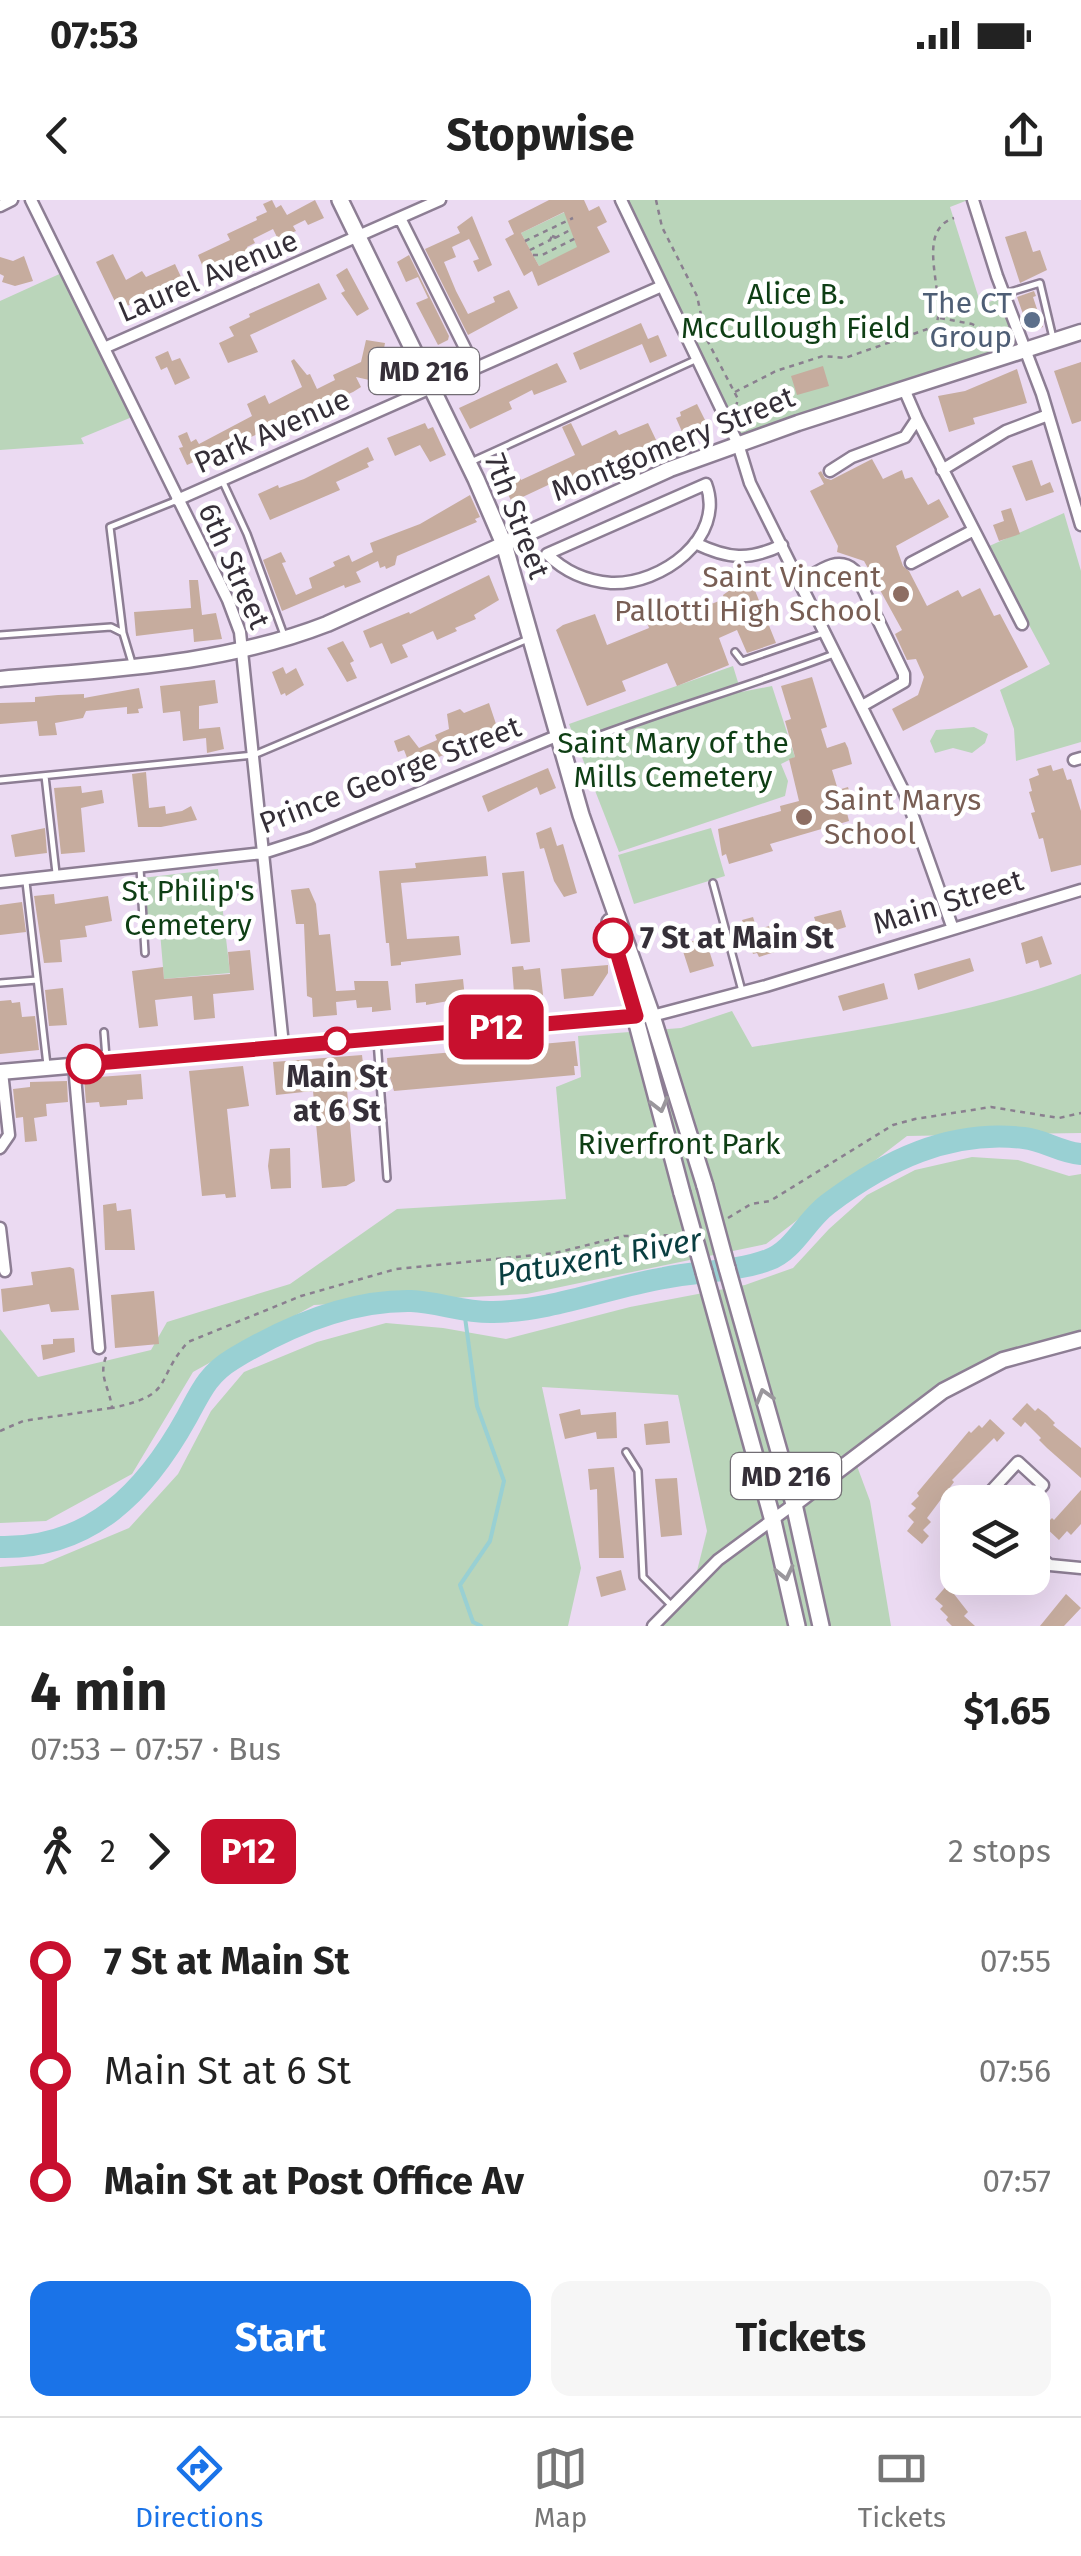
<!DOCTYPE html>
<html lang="en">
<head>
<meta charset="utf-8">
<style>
  body { margin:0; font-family:"Fira Sans",sans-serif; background:#f6f6f6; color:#222; height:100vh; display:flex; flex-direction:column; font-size:38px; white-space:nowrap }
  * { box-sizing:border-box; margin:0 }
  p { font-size:32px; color:#767676 }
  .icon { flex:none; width:55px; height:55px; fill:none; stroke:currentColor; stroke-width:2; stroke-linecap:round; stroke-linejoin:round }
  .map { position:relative; height:1426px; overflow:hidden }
  .side { display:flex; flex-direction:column; background:#fff; flex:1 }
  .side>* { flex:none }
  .badge { padding:0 20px; border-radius:15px; font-size:35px; line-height:65px }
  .controls { position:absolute; left:940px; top:1285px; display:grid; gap:20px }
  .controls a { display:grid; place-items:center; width:110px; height:110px; border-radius:20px; background:#fff; box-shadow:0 10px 40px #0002; font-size:50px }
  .map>.badge { position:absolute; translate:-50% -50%; box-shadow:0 0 0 5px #fff }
  .legs { display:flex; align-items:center; gap:15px; height:110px; padding:0 30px; font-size:32px }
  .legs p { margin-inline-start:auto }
  .summary { display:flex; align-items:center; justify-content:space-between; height:170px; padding:0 30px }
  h1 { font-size:55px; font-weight:700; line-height:75px }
  .primary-button { display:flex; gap:20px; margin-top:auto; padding:20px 30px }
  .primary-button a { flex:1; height:115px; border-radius:20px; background:#1a73e8; color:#fff; font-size:40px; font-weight:700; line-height:115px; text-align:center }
  .primary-button a+a { background:#f6f6f6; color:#222 }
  ul { padding:0 30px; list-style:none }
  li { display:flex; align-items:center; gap:35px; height:110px; font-size:38px }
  li i { display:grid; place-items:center; width:15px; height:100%; margin:0 12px; background:currentColor }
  li i::after { content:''; width:25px; height:25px; margin:-12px; border:8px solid; border-radius:50%; background:#fff }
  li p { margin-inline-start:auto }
  li:first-child i { background:linear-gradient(#0000 50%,currentColor 0) }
  li:last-child i { background:linear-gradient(currentColor 50%,#0000 0) }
  .status { display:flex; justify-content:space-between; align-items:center; height:70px; padding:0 50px; background:#fff; direction:ltr }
  .status svg { height:28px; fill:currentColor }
  header { display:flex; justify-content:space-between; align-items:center; height:130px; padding:0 30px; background:#fff; font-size:45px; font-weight:700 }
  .menu { display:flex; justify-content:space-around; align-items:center; height:140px; border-top:2px solid #e0e0e0; background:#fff; font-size:28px; color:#767676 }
  .menu a { display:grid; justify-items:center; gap:5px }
  .menu .active { color:#1a73e8 }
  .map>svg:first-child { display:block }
</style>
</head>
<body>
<div class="status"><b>07:53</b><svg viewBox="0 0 49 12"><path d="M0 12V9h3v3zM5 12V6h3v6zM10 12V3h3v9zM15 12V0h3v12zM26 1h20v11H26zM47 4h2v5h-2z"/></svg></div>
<header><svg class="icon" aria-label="back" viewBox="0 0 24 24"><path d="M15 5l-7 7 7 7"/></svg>Stopwise<svg class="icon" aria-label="share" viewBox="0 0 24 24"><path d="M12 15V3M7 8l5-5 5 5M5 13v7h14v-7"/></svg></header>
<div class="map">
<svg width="1081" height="1426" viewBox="0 0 1081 1426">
  <rect width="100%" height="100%" fill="#ebdaf2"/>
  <path fill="#bad5ba" d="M621,0H968L950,7L981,105L1005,96L1025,150L738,244Z
    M569,10L578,48L539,66L521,33Z
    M66,71L137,215L81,238L84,244L0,250V101Z
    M1064,313L1081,371V542L1016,561L1014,529L1000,490L1050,464L987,347Z
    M733,466L741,492L772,486L795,557L781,564L788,581L785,596L619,652L569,524Z
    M974,527L988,534L985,543L972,553L953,548L935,553L930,541L936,530Z
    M711,628L725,676L634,704L618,655Z
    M218,669L230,773L164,779L160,732L148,733L142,678Z
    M1081,774V933L907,936L766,1044L527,1094L314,1105L193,1172L132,1274L46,1321L0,1323V1129L38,1177L151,1150L167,1122L290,1084L397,1009L566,999L556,887L581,877L578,836L681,828L732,811L752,847C863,829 976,814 1081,774Z
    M972,957L1018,960L1069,976L1081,974V1140L973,1174L854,1258L870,1301L891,1426H653L694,1383L707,1331L678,1195L542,1187L581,1368L568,1426H0V1367L43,1364L129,1328L178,1274L211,1211L244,1172L317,1142L386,1123L443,1128L506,1139L630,1107L745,1085L793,1068L829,1029L867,995L915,970Z"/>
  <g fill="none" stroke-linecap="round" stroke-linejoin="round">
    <path stroke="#99d0d3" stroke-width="4" d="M464,1110L477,1206L504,1281L490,1341L460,1385L473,1422L481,1426"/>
    <path stroke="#99d0d3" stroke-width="22" d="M0,1347C91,1349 146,1291 187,1217C201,1191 208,1174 233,1159C286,1127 347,1100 411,1101C438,1102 465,1113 493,1112C551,1111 607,1088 664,1078C698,1071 735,1072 768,1060C794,1051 806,1020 828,1004C885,961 950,929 1024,938C1044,940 1059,952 1081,954"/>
  </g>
  <path fill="#c6ac9e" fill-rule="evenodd" d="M272,0L276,8L281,5L287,15L315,0L324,18L308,25L305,20L293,26L296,31L278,39L273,29L253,39L255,43L247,47L249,52L205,72L198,55L230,40L227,34L257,20L256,17L267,12L263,4Z
    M549,0H584L589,11L599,6L607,22L597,27L610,52L538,86L532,71L524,76L505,39L514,34L508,21ZM564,12L577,47L539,66L521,33Z
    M472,16L492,65L478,72L473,61L479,59L469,39L452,47L456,57L444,62L456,91L468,114L495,102L493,97L509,90L518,108L468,135L425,49L460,33L457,27Z
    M1026,31L1033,52L1040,50L1047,70L1020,83L1005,37Z
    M113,54L126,80L142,71L146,77L175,64L182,79L119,110L96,62Z
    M409,55L449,136L448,140L438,145L416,103L428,98L418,77L406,82L397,62Z
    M24,56L33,81L15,86L2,82L4,76L0,74V57L13,61Z
    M347,68L369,109L357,116L341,93L345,91L336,75Z
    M319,83L327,99L250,135L258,152L228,163L219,143L234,136L229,127L250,117L249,114Z
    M1034,91L1036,96L1033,97L1043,127L1029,131L1017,97Z
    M641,123L648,139L658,135L667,156L650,163L642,144L580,170L573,153Z
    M366,140L385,143L378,182L356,177L361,187L353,192L187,265L179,248L183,247L178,236L187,232L191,242L196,239L199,244L252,216L247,204L265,195L269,204L302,187L291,161L294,159L307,175L310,174L317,189L335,180L333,175L361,162Z
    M168,151L172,161L180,158L190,178L175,185L167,167L161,170L155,157Z
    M1081,162V221L1072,224L1054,171Z
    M557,163L567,182L534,195L532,190L509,202L512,209L470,229L459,208Z
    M823,166L829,186L797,195L791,176Z
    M1017,169L1027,203L973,218L975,224L949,232L938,196L965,191Z
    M697,204L709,228L694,235L692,232L683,234L676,218L681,216L680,212Z
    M425,223L428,229L433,227L446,255L430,262L420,245L395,256L387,238Z
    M571,223L582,246L616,230L619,235L648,223L657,242L601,267L603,272L593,277L590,270L570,279L563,278L512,302L503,285L519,276L521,280L575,255L562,227Z
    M368,247L374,260L367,263L369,267L336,282L340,290L270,320L258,294L278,285L279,288L304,279Z
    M872,259L883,279L902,270L905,279L912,277L928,305L939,299L949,317L896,346L903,366L909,371L927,406L958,390L962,397L980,388L994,416L1000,414L1028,467L903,531L892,509L918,495L924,477L916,459L907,460L895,434L902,430L864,361L837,352L838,346L810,291L824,284L818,273L821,271L825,278L831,280Z
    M1032,260L1041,286L1050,282L1054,292L1026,301L1012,266Z
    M470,295L480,317L475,319L477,322L397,356L395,365L386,369L385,366L380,368L378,361L356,372L361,382L345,388L344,385L282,411L263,360L281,352L286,362L282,363L296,395L312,388L309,378L335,366L333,362L349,355L352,362L373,352L370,343L420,324Z
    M1011,308L1020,334L999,341L993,325L1004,321L1001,311Z
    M489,375L499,400L474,415L476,419L455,428L457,431L437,440L433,431L402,445L408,457L391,464L382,443L370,448L363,431L409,412L410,414Z
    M189,380H198L202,415L216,413L222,439L194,442L193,429L136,436L134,412L191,408Z
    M752,383L776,443L747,453L737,430L719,438L729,465L677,486L667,463L622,481L626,491L587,506L556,430L563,425L595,414L607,445L649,428L647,422L688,405L691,412L724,399L723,395L730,390Z
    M343,441L354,461L350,463L357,478L347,482L327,448Z
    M283,467L286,474L296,468L304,485L286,496L285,493L281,495L272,472Z
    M812,477L827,527L821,529L827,548L845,542L848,548L852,564L832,570L838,590L848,587L855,610L847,613L849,621L770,644L773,651L729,664L726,654L722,656L718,629L781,611L780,606L799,601L789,559L795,557L785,521L791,519L781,486Z
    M215,480L218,503L199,506V529L220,527L224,549L207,553L206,538L183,541L180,511L163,513L160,486Z
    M139,488L143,508L138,509L139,513L127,514V507L86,511L83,518L55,523L57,535L39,536L37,521L0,524V503L35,502V497L58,495L84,494V498Z
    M489,503L499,533L411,568L404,550L398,552L394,541L409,535L419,548L437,540L435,535L449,529L447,514L460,509L464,513Z
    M1051,565L1053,571L1063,568L1067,580L1071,579L1081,611V665L1051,672L1043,638L1039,639L1031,613L1035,612L1029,592L1032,591L1029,579L1039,575L1037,569Z
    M548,568L556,588L540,595L537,587L488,612L482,596Z
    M146,572L149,608L165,606L166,614L182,611L191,606L197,620L161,627H138L132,574Z
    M81,586L82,593L102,590L104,603L81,608L85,652L61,654L54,588Z
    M551,627L557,646L563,644L577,693L564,697L554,681L544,648L540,649L536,633Z
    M45,628L47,653L15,657L11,635Z
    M486,656L488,676L401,683L407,739L459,736L461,755L401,762V765L391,766L389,743H386L379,671L416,668L415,663Z
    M524,671L530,742L511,744L502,673Z
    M309,688L316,704L319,735L330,734L336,791L355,790L354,781H388L391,810L372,812V807L357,808L356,800L336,802L337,815L313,817L312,798L307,796L304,724H296L291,690Z
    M54,694L55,704L108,696L112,721L85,726L87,737L60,740L62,762L44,763L34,696Z
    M22,702L26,732L0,735V705Z
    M841,710L846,727L820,735L814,717Z
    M753,717L757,730L772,725L778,747L773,748L775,752L759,757L757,753L753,754L742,720Z
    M1042,736L1052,764L1040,768L1038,760L1026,764L1021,743Z
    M705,737L714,766L690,773L681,745Z
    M250,750L254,790L213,794L215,818L194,820L192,796L155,800L158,826L139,828L132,771L163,767L164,779L230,774L228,752Z
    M970,758L974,771L918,790L914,774Z
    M608,765V773L593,796L564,799L561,769Z
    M523,766L524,770L540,768L544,803L515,806L512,767Z
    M463,779L465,798L426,805V802L416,803L415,784Z
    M884,783L888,799L843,811L838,796Z
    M63,788L67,825L49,826L45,790Z
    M11,800L12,803L20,802L22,817L35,816L39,850L0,854V801Z
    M575,841L578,866H574L575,875L394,891L388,871L387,858Z
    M362,855L366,889L347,890L355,981L346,986L322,988L313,891L276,895L273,862Z
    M243,866L249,906L227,909L236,997L226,998L225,994L202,996L189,871Z
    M141,874L143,899L127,900V905L100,907L99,902L86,903L84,878Z
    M67,881L68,902L46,904L47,916L34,918L37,941L25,942L23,917L16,918L13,889L30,887V882Z
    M290,948L291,988L271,989L268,966L270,949Z
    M116,1003L117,1011L131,1009L135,1050H105L103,1005Z
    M70,1067L74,1069L79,1110L51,1112L49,1104L3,1112L1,1089L33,1085L31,1072Z
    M154,1091L159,1144L115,1148L111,1095Z
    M74,1138L75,1152L43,1160L41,1145L53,1144V1139Z
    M1027,1203L1035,1211L1038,1208L1047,1215L1055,1223L1053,1225L1081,1248V1278L1047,1248L1039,1240L1041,1238L1025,1222L1021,1227L1012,1219Z
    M580,1209L581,1215L616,1212L617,1238L597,1239L596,1232L565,1239L559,1214Z
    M990,1219L1005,1233L997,1242L994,1238L952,1280L954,1282L927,1318L931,1322L923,1330L929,1336L922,1344L907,1331L914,1322L908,1316L916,1308L911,1304L919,1296L917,1293L969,1231L971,1233L979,1225L982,1228Z
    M668,1221L670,1243L646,1245L644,1224Z
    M614,1267L624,1358H599L597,1289L590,1290L588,1269Z
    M677,1278L682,1335L661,1337L655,1279Z
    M1081,1290V1324L1071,1335L1067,1331L1059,1340L1044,1326L1052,1318L1054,1320Z
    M621,1370L626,1390L601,1397L596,1377Z
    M949,1383L957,1391L954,1394L968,1412L964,1416L975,1426H952L946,1420L948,1417L940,1409L943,1406L935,1399Z
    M1066,1394L1081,1408L1064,1426H1040Z"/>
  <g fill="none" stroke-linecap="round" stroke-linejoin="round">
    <defs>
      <path id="lane" d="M1004,94L1040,83L1053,138
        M473,261L695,160
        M222,280L247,334L284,435
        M123,433L110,327L175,301
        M0,435L111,427L123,433L132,463
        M735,452L742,461L824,433
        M566,548C654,513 745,488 834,454
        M45,576L56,673
        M0,580L254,555L528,439
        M140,668L145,753
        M26,682L47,865
        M713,683L742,791
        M0,783L37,780
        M104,832L106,858
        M377,840L387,978
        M626,1252L638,1271L643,1377L672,1406"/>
      <path id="street" d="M31,0L228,400L240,432L283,845
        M621,0L738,244L750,283L905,594L953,729
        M973,0L997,76L1042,194L1081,325
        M0,6L12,0
        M400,18L475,168
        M104,148L440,0
        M917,219L1022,424
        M942,270L1006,231L1048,215
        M830,271L852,257L905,237L917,219L904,189
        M706,284C726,338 661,385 611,383C586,381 564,371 547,354Z
        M177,300L662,86
        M695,343C728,359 749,361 782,345
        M911,363L972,331
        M801,382C818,372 837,355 854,370L904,474V482L862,506
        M1074,560L1081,558
        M0,682L263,653L310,638L559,535
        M652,816L766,786L1081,690
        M74,865L99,1148
        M0,948L9,935L2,872
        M0,1028L5,1071
        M981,1302L1018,1262L1043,1285L1027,1302
        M1032,1352L1050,1365L1081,1368
        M653,1426L718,1360L794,1304"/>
      <path id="secondary" d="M0,479C111,469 222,465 327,424L670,269L798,223L1081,132
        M0,872L642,816
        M794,1304L943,1191L1003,1160L1081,1139"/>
      <path id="primary" d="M340,0L476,279L504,344L581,615L652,816L705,986
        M610,722L682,993
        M727,1068L794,1304L821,1426
        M704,1072L773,1321L797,1426"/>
    </defs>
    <use href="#lane" stroke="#8d7e94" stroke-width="10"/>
    <use href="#street" stroke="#8d7e94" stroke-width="15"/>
    <use href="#secondary" stroke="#8d7e94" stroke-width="19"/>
    <use href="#primary" stroke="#8d7e94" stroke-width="20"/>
    <path stroke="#8a7f8f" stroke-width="2.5" stroke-dasharray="5 5" stroke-linecap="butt" d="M656,0L662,27L697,96L706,138L738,199L735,210
      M552,36L555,37L554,41L550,40Z
      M555,38L572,29
      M525,41L573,18
      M530,50L550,40
      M533,55H542L576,38
      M940,118L972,124L1005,140
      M735,192L776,171L823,156L845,158L936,126C947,95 913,31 954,18
      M728,1018L751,1004L770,1001L893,925L915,919L991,907L1059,918L1081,913
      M106,1157C98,1176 110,1189 112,1208C177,1194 153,1181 188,1142L301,1096L396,1069L555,1053L624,1036L677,1035
      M0,1231L23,1221L111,1208"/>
    <use href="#lane" stroke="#fff" stroke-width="5"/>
    <use href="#street" stroke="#fff" stroke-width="10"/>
    <use href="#secondary" stroke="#fff" stroke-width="14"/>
    <use href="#primary" stroke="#fff" stroke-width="15"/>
    <defs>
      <path id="primary-bridge" d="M705,986L727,1068
        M682,993L704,1072"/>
    </defs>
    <use href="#primary-bridge" stroke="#8d7e94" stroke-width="20" stroke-linecap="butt"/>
    <use href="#primary-bridge" stroke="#fff" stroke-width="15"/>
  </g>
  <defs><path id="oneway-chevron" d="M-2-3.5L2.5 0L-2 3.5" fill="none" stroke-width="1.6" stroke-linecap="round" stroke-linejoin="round" transform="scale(2.5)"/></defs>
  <g stroke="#9a979c">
    <use href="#oneway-chevron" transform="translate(660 905) rotate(75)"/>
    <use href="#oneway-chevron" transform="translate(764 1196) rotate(-106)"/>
    <use href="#oneway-chevron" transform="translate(785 1373) rotate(77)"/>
  </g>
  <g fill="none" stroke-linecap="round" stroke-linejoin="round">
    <defs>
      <path id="line-1" d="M86,864L636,816L613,738"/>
    </defs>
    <use href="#line-1" stroke="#fff" stroke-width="22"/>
    <use href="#line-1" stroke="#c8102e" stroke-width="15"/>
  </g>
  <circle fill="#5c6f8a" stroke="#fff" stroke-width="4" cx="1032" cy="120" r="10"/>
  <g fill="#8d6e63" stroke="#fff" stroke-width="4">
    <circle cx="901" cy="394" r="10"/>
    <circle cx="804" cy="617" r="10"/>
  </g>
  <g fill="#fff" stroke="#c8102e" stroke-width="5">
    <circle cx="613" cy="738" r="18"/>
    <circle cx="337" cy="841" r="12"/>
    <circle cx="86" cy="864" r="18"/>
  </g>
  <g text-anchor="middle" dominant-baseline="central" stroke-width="9" stroke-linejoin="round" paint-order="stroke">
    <g fill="#fff" stroke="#726d74" stroke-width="2.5">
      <rect x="369" y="148" width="110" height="46" rx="8"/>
      <rect x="731" y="1253" width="110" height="46" rx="8"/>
    </g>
    <g font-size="28" font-weight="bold" fill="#352f38">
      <text x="424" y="171">MD 216</text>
      <text x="786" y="1276">MD 216</text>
    </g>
    <g font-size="30" fill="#352f38" stroke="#fff">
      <text transform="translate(208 76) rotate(-23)">Laurel Avenue</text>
      <text transform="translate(272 231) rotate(-24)">Park Avenue</text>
      <text transform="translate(673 244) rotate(-22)">Montgomery Street</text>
      <text transform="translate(517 316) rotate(69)">7th Street</text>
      <text transform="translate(234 366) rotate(66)">6th Street</text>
      <text transform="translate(390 575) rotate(-21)">Prince George Street</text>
      <text transform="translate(948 702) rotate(-17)">Main Street</text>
    </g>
    <g font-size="30" fill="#0e3e14" stroke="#fff">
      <text x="796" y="94">Alice B.<tspan x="796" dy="34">McCullough Field</tspan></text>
      <text x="673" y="543">Saint Mary of the<tspan x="673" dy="34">Mills Cemetery</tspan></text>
      <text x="188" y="691">St Philip's<tspan x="188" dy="34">Cemetery</tspan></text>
      <text x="679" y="944">Riverfront Park</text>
    </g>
    <g font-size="30" fill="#4e5e75" stroke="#fff" text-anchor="end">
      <text x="1012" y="103">The CT<tspan x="1012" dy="34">Group</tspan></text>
    </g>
    <g font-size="30" fill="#785e54" stroke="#fff" text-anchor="end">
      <text x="881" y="377">Saint Vincent<tspan x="881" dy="34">Pallotti High School</tspan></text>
      <text x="824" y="600" text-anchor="start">Saint Marys<tspan x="824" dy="34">School</tspan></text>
    </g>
    <g font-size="30" font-weight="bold" fill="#352f38" stroke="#fff" text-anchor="start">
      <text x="640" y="738">7 St at Main St</text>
      <text x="337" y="877" text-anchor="middle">Main St<tspan x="337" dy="34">at 6 St</tspan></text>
    </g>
    <g font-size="32" font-style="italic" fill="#093e40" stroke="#fff">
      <text transform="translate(599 1057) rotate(-10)">Patuxent River</text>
    </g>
  </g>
</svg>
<div class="controls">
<a><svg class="icon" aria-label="layers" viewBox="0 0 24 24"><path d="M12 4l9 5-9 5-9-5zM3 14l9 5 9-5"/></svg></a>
</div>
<b class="badge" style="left:496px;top:827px;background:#c8102e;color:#fff">P12</b>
</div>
<section class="side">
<div class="summary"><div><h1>4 min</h1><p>07:53 – 07:57 · Bus</p></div><b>$1.65</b></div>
<div class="legs"><svg class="icon" aria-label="walk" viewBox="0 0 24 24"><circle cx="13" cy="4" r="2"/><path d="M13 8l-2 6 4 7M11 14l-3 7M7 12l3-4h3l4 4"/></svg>2<svg class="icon" aria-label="forward" viewBox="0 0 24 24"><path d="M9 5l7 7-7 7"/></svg><b class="badge" style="background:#c8102e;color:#fff">P12</b><p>2 stops</p></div>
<ul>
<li><i style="color:#c8102e"></i><b>7 St at Main St</b><p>07:55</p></li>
<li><i style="color:#c8102e"></i><span>Main St at 6 St</span><p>07:56</p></li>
<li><i style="color:#c8102e"></i><b>Main St at Post Office Av</b><p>07:57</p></li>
</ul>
<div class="primary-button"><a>Start</a><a>Tickets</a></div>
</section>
<nav class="menu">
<a class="active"><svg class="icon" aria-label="directions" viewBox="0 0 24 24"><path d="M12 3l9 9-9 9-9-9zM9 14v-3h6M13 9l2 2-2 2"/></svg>Directions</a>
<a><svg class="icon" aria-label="map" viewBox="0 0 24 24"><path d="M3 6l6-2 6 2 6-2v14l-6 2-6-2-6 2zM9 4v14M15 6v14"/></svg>Map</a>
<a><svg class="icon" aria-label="tickets" viewBox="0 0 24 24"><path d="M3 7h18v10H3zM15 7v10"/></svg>Tickets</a>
</nav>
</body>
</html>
